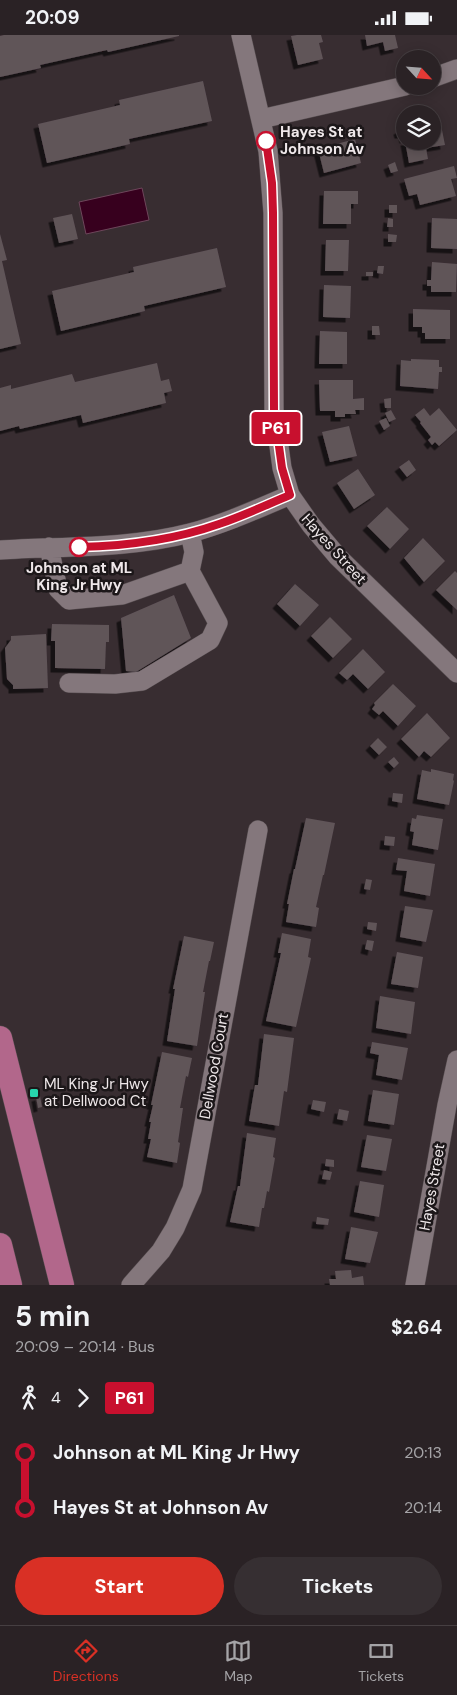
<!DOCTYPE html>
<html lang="en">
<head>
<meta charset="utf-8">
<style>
  body { margin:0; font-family:"DM Sans",sans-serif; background:#362f32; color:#f1f3f6; height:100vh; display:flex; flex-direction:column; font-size:19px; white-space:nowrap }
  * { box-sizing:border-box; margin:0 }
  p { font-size:16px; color:#a5a4a7 }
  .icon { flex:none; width:28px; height:28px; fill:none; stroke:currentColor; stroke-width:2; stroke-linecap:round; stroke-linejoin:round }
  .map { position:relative; height:1250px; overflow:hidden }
  .details { display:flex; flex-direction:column; background:#2a2225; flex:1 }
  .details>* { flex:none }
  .badge { padding:0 10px; border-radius:4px; font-size:18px; line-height:32px }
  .needle { width:32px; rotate:116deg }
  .buttons { position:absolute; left:396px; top:15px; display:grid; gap:10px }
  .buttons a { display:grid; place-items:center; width:45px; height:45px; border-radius:50%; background:#2a2225; box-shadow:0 2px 12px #0003,0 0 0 1px #463f42; font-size:25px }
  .map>.badge { position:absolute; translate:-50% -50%; box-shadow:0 0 0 2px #fff }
  .legs { display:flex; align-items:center; gap:8px; height:55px; padding:0 15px; font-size:16px }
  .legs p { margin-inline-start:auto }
  .headline { display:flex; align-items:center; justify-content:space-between; height:85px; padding:0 15px }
  h1 { font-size:28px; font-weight:700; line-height:38px }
  .action { display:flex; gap:10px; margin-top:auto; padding:10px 15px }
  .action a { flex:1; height:58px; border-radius:30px; background:#d93025; color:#fff; font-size:20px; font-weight:700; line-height:58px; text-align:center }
  .action a+a { background:#362f32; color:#f1f3f6 }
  ul { padding:0 15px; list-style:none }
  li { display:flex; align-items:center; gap:18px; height:55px; font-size:19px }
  li i { display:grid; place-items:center; width:8px; height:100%; margin:0 6px; background:currentColor }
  li i::after { content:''; width:12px; height:12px; margin:-6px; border:4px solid; border-radius:50%; background:#2a2225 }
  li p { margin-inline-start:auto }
  li:first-child i { background:linear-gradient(#0000 50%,currentColor 0) }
  li:last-child i { background:linear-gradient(currentColor 50%,#0000 0) }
  .status { display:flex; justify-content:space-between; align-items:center; height:35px; padding:0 25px; background:#2a2225; direction:ltr }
  .status svg { height:14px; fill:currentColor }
  .dock { display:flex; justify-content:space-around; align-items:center; height:70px; border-top:1px solid #463f42; background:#2a2225; font-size:14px; color:#a5a4a7 }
  .dock a { display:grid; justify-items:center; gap:2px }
  .dock .on { color:#d93025 }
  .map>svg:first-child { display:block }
</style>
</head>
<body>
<div class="status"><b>20:09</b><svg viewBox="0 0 49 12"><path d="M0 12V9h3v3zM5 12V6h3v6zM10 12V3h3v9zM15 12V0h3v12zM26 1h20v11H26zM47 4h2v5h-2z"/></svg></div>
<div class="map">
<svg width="457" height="1250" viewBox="0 0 457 1250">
  <defs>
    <filter id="shadow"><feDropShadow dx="-4.5" dy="4.5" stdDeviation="0" flood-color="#0009"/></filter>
  </defs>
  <rect width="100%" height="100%" fill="#382d31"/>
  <path fill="#37001e" stroke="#6e465b" d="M142,153L149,185L86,199L79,167Z"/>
  <path fill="#605459" filter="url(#shadow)" d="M4,0H179V1L108,17L107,15L40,30L41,33L0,42V1Z
    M297,0H321L323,7L319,8L323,24L298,30L291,1Z
    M365,0H395L398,13L385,16L383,7L367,11Z
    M203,46L212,86L129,104L130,109L47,128L38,89L120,70L119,65Z
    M440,85L445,110L426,113L428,124L409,128L405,106H432V87Z
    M405,89V104H404L403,99H399L398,95L401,94V90Z
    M355,104L361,128L324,138L318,114Z
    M395,127L398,136L391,138L388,130Z
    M454,131L457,143L451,144L456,161L420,170L417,159L409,161L404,144Z
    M324,156H358V169H351V189H323Z
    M389,170H397V178H389Z
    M72,179L78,204L59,208L53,183Z
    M388,183L393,184V192H387Z
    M432,183L457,184V214L431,213Z
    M0,199L7,225L2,226L21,309L0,314Z
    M388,199L397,200L396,207H388Z
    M326,205H349L348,236H325Z
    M217,213L226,252L144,271L145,276L61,296L52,256L134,237L133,232Z
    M432,227L457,229L456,257H431V251H427V245H431Z
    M378,231H384L383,239L377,238Z
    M366,237H373V241H366Z
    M324,250L351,251L350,283L323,282Z
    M413,274L450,275V304H425V298H422V292H413Z
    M372,291H379L380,300H372Z
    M320,296L347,297V329H319Z
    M411,324L439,325V332H442V337H439L438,354L400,351L401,325L411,326Z
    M157,328L161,346L169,344L172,356L164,358L166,368L83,388L81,380L20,394L19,391L0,396V353L11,350V354L72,339L75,347Z
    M319,345H353V364L364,363V375H355L356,379H345V382H335V376H320Z
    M391,363V373H385L384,364Z
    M424,373L430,381L439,373L457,395L439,411L435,407L432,410L428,405L431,402L420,388L421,387L415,380Z
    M391,375L396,384L389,387L385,378Z
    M386,383L390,391L384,395L379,386Z
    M349,391L357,421L330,427L322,397Z
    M409,425L416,435L407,442L399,432Z
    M358,434L375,460L354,474L337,448Z
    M387,472L409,494L390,514L367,491Z
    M423,503L445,526L424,547L404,523Z
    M69,531H77V535H69Z
    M455,536L457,538V575L436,555Z
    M295,549L319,570L300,591L277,569Z
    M174,560L191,603L136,637L126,636L121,583Z
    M330,582L352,604L333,623L311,601Z
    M52,589L109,590V607H106L105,634L55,633V606H51Z
    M46,599L48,653L13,654V650L7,644L5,613L11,605V601Z
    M363,614L385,637L368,654L353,639L347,645L339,638Z
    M393,649L416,671L398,691L383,676L379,680L372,674L375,670L374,668Z
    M427,678L450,703L431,722L424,716L419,722L401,704Z
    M378,703L387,712L379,720L370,711Z
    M394,722L399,728L394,733L388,727Z
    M431,734L454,739L453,745L454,746L449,770L417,764L422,735L431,737Z
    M393,758L403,759L402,768L392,766Z
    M417,780L443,784L438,815L412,810L414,797L410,796L412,783L416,784Z
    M306,783L335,788L324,840H323L316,872L319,873L316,892L286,887L289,869H287L294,834H295Z
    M385,801L395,802L394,811L384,810Z
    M398,823L435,829L430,861L404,856L407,836L396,835Z
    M366,844L372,845L370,855L364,854Z
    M405,871L433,875L426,907L400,902Z
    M368,887L377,888L376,896L367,894Z
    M282,898L311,904L308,922L311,923L296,992L266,986L281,918H278Z
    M184,901L214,907L210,926H209L203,957H205L197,1011L167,1006L175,954H173Z
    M367,905L374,906L372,916L365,914Z
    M397,917L423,922L418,953L391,949Z
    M380,961L415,967L411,999L376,993Z
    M264,999L294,1003L287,1057L284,1056L279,1091L249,1086L255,1050H258Z
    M372,1007L408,1013L402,1045L376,1040L379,1020L370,1018Z
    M162,1017L192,1023L188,1042L186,1041L180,1073H183L178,1107L180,1108L177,1128L147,1122L151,1104H148L151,1087H149L153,1070H151Z
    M373,1055L399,1059L394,1090L368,1086Z
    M40,1061L42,1072L38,1073L36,1062Z
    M313,1065L326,1067L324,1077L311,1074Z
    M339,1074L349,1076L347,1086L337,1084Z
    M247,1098L276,1103L273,1122L275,1123L269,1157L267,1156L264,1173H262L259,1192L230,1187L238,1151H240Z
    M367,1100L392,1104L386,1136L361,1132Z
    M326,1124L334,1125V1132L325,1131Z
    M324,1135L332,1137L330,1145L322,1144Z
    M360,1146L384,1150L379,1182L354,1177Z
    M317,1182L329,1184L328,1190L316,1189Z
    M351,1192L378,1197L370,1228L345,1224Z
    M351,1235L352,1243L363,1241L364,1250H330L329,1244H336L335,1236Z"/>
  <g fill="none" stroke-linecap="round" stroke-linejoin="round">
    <defs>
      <path id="minor" d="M241,0L268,116L273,178L274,375L282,433L290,460L311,490L338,522L457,638
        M432,43L457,34
        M261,84L405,51
        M49,512L58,554L69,565L122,560L190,536L194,517L190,498
        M0,515C63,511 128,514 190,498C224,489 257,474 290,460
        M69,648L115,649L142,646L210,605L218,588L190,536
        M131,1250L161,1216L175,1193L192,1154L258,795
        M415,1250L447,1070L457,1025"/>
      <path id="major" d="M0,1003L62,1250
        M0,1210L10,1250"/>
    </defs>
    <use href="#minor" stroke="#554c4f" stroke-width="20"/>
    <use href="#major" stroke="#554c4f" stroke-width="25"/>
    <use href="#minor" stroke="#84777c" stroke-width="19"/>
    <use href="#major" stroke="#b2678b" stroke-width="24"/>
  </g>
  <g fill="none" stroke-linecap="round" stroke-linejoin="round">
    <defs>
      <path id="line-1" d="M79,512C126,511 174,505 219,489C243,481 266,470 290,460L282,433L274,375L273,178L272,148L266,106"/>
    </defs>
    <use href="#line-1" stroke="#fff" stroke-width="11"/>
    <use href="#line-1" stroke="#c8102e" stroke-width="8"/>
  </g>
  <g fill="#fff" stroke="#c8102e" stroke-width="2.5">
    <circle cx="266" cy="106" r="9"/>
    <circle cx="79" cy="512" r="9"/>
  </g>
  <rect fill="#27d5ad" stroke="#1c1719" stroke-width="2" x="29" y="1053" width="10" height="10" rx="2.5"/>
  <g text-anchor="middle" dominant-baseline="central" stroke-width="5" stroke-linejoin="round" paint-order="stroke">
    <g font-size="15" font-weight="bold" fill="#efe8ea" stroke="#1c1719" text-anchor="start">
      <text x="280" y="97">Hayes St at<tspan x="280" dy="17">Johnson Av</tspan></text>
      <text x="79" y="533" text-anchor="middle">Johnson at ML<tspan x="79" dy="17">King Jr Hwy</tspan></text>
    </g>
    <g font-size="15" fill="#efe8ea" stroke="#1c1719">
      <text transform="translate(334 514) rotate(48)">Hayes Street</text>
      <text transform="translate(214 1031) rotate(-80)">Dellwood Court</text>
      <text transform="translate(432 1152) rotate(-80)">Hayes Street</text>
    </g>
    <g font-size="15" fill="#efe8ea" stroke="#1c1719" text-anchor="start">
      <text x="44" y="1049">ML King Jr Hwy<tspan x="44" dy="17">at Dellwood Ct</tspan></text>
    </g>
  </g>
</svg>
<div class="buttons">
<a><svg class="needle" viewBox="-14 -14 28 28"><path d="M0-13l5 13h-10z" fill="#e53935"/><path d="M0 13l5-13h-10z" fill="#a5a4a7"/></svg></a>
<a><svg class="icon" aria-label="layers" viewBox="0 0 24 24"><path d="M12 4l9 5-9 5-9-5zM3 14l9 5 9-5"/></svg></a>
</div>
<b class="badge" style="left:276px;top:393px;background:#c8102e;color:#fff">P61</b>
</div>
<section class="details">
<div class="headline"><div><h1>5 min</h1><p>20:09 – 20:14 · Bus</p></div><b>$2.64</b></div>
<div class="legs"><svg class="icon" aria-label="walk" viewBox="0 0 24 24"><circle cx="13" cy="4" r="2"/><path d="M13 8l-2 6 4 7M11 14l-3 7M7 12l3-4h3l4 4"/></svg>4<svg class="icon" aria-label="forward" viewBox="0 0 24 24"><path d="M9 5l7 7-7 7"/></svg><b class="badge" style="background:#c8102e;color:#fff">P61</b></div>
<ul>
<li><i style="color:#c8102e"></i><b>Johnson at ML King Jr Hwy</b><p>20:13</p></li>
<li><i style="color:#c8102e"></i><b>Hayes St at Johnson Av</b><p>20:14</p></li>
</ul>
<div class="action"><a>Start</a><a>Tickets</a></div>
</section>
<nav class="dock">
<a class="on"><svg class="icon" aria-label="directions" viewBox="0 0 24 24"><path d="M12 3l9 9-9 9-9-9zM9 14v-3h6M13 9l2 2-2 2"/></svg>Directions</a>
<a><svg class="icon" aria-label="map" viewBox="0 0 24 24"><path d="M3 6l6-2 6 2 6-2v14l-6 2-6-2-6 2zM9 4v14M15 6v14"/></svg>Map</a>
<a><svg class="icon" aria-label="tickets" viewBox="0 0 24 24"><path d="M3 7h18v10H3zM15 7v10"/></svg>Tickets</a>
</nav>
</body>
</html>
